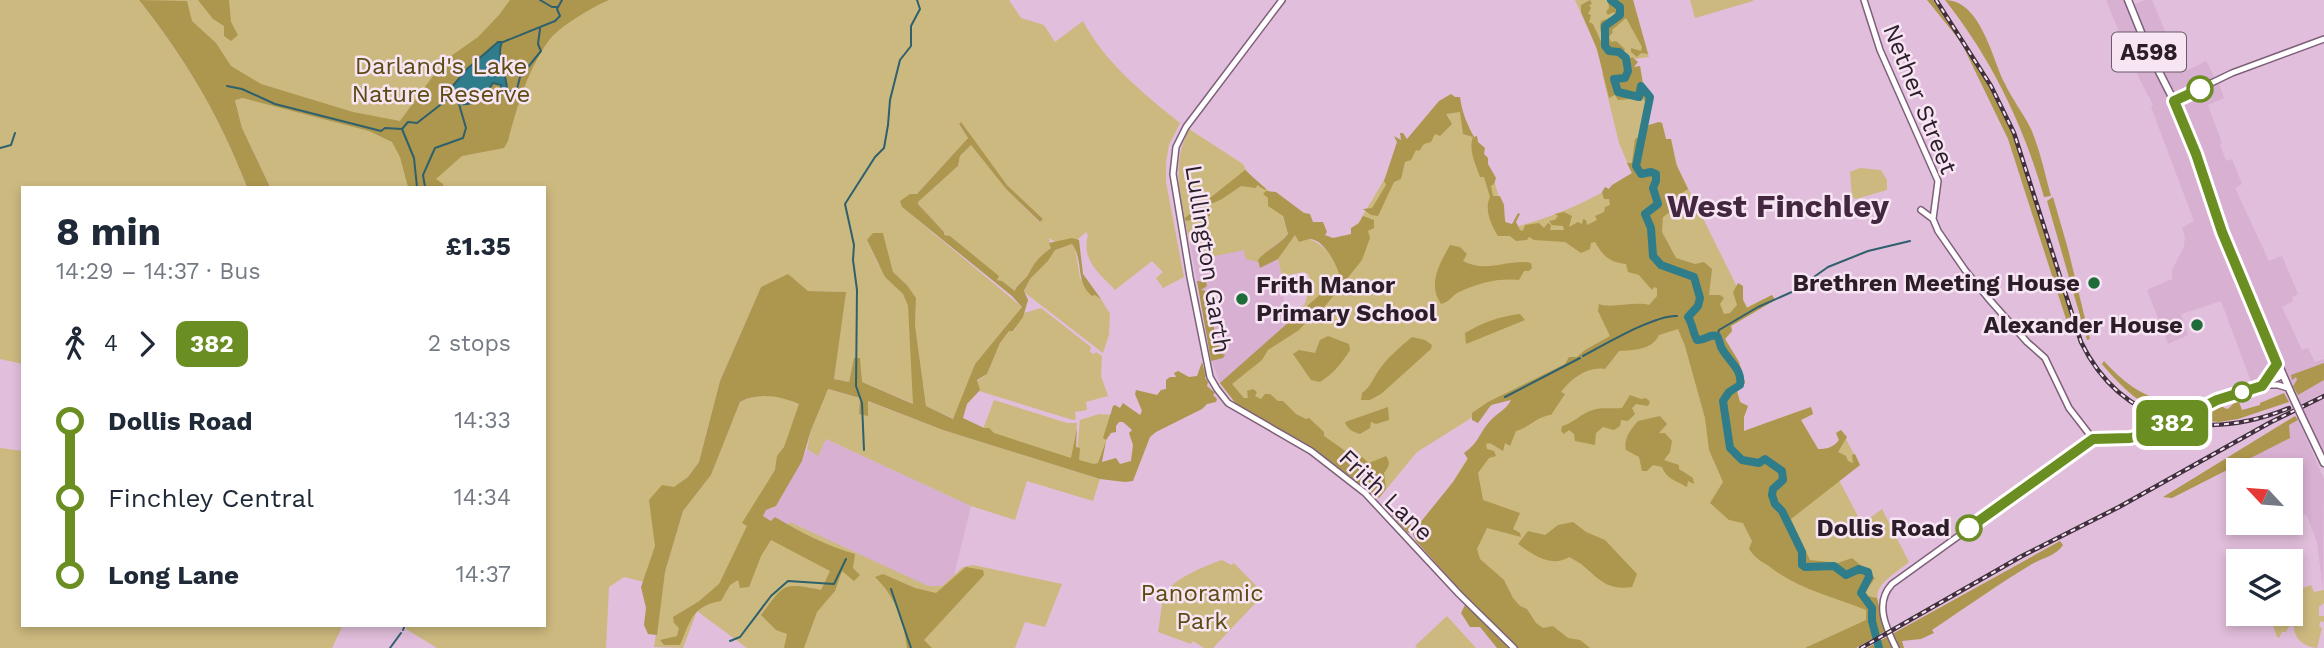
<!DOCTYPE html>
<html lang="en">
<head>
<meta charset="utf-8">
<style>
  body { margin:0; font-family:"Work Sans",sans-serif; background:#f2f2f3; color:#1f2937; height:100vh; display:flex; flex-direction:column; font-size:26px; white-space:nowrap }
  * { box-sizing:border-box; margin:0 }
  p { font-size:23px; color:#747a83 }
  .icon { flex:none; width:38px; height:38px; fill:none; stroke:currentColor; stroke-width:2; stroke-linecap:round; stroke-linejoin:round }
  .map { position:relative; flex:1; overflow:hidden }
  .side { position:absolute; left:21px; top:186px; width:525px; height:441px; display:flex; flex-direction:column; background:#fff; border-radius:0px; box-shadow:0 4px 10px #0003 }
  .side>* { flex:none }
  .badge { padding:0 14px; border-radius:10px; font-size:24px; line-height:46px }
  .needle { width:46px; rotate:296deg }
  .controls { position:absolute; left:2226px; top:458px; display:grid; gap:14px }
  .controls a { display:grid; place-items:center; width:77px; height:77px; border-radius:0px; background:#fff; box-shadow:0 4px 10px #0003; font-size:35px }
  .map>.badge { position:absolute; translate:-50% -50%; box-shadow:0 0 0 4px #fff }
  .legs { display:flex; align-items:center; gap:10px; height:77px; padding:0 35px; font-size:23px }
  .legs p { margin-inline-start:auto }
  .overview { display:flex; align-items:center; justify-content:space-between; height:119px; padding:0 35px }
  h1 { font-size:38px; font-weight:700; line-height:52px }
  ul { padding:0 35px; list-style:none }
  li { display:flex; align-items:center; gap:24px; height:77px; font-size:26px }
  li i { display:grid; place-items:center; width:10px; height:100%; margin:0 9px; background:currentColor }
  li i::after { content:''; width:18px; height:18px; margin:-9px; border:5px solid; border-radius:50%; background:#fff }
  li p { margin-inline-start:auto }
  li:first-child i { background:linear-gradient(#0000 50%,currentColor 0) }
  li:last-child i { background:linear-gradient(currentColor 50%,#0000 0) }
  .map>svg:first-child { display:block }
</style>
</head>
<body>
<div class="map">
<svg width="2324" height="648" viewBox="0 0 2324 648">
  <rect width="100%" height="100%" fill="#e1bedb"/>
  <path fill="#d8b0d2" d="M2106,0H2124L2127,7L2145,0H2152L2180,67L2188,70L2206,61L2216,80H2218L2224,98L2208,105L2222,143L2220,145L2226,161L2232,159L2242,184L2235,188L2269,261L2282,256L2298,294L2292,297L2293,301L2282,307L2302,350L2308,348L2315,362L2324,359V463L2283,375L2294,370L2252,384L2221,301L2181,314L2188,335L2168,344L2147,290L2172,279V270L2184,247L2185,237L2182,228L2194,221L2151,107L2153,105L2135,70Z
    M1272,203L1278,259L1285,285L1281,287L1289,324L1220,383L1212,362L1186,221Z
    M2298,420L2324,479L2323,590L2317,542L2306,514L2291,520V471H2244L2240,463L2289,438V425Z
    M826,439L971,506L954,575L942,586L928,587L790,522L788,525L775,517L772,521L763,516L766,510L776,506L802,461L807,449L818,455Z"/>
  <path fill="#ccb97f" d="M0,0H139C187,61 219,115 247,187H23V364L0,359Z
    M148,0H1009L1021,18L1044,25L1055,42L1083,21C1105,63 1144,94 1180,123L1169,145L1166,163V182L1184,277L1163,288L1156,278L1163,272L1152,261L1115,290C1099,273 1081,260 1088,235L1086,232L1076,241L1059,244L1049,238L1051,248C1040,256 1035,263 1029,273C1024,281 1017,282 1015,291L1002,281L996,280L998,276L950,236L944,235V232L917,203L958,166L960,156L971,145L1006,189L1039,222L1043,219L1007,185L960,122L959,125L968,138L917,194L902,207L1022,307L975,364L954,419L926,406L915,325L916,298L907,285L893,272L883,233L867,240L878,264L903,294L908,306L914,404L862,382L854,358L849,382L834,379L845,292L808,291L788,275L761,287L720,381L699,462L688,477L674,488L653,584L624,577L609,587L606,648H437L406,629V625H544V187H270L242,128L235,99H242Z
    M1575,0H1633L1649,57L1601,64L1595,44Z
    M1690,0H1753V1L1695,18Z
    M1640,66L1643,84L1652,95L1646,126L1659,122L1662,123L1666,139H1671L1678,168L1747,307L1772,295L1775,300L1731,326L1732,331L1725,339L1739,362L1745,383L1737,391L1740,402L1748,406L1744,417V431L1811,407L1813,414L1801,420L1818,449C1827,449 1833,448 1839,440L1836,433L1841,430L1860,465L1839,480L1862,524L1882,509L1909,562C1873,590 1872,586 1885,631L1856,648H1520L1448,490L1473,449L1522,395L1505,397L1417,452L1379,498L1306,444L1237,405L1220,383L1289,324L1287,318C1313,304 1304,299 1310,279L1308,274L1304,272L1282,276L1278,259L1295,234C1319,241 1333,250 1340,276L1350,237L1397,158L1458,103L1494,180L1508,229C1551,218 1595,200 1632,174L1619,143L1602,73Z
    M1189,129L1243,164C1248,177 1261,183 1270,192C1280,203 1284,221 1288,234C1279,244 1264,250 1258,262L1246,259L1244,250L1205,258L1199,254L1196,241L1189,240C1181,201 1170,166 1189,129Z
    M1860,168L1881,170L1887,180V190L1856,199L1852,197L1850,172Z
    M1072,244L1075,248L1080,278L1101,299L1110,314L1109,335L1103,353L1024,292L1030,279L1048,261L1055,250Z
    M1041,308L1091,347L1090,352L1094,354L1096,352L1102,356L1101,376L1108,396L1086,402L1087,410L1075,412L1076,419L1073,420L979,391L976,382L987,374L1000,343L1009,331H1014L1024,313Z
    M827,389L860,398L859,414L867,401L943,430L1100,479L1093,501L1027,481L1015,520L971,506L826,439L818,456L807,449L811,430Z
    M759,395L781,397L799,404L791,440L755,519L784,533L790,522L928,586H942L963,567L973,565L1062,584L1045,627L1025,622L1015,648H747L697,611L683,648L654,647L665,572L683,511L711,475L740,402Z
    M994,400L1067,423H1077L1073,460L982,432Z
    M1099,414L1112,415L1102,458L1096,467L1076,461L1080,420Z
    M0,448L23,451V625H343L332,648H0Z
    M1222,560L1231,565L1234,563L1264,594L1213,648H1204L1193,641L1191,644L1158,632C1160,621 1161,609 1163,599C1166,581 1207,565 1222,560Z
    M2311,585L2314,592L2324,590V603L2319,607V616H2324V622L2321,621L2319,626L2322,628L2317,648C2305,647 2294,639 2294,627L2290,625L2286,632H2282L2279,638L2277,637L2269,614H2291V593Z
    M1447,616L1476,648H1417L1415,646Z"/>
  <path fill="#ad964d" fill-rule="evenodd" d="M139,0L187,1L192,21L216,43L231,66L261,84L353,112L400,121L444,61L478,37L499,15L510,0H609C594,6 559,27 550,39C528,68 517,107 508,141L504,148L462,156L436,179L443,184V187H408L400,157L392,142L369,131L243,98L235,100L242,128L270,187H247C219,115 187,61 139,0ZM502,44L499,49L504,70L501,92L502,85L492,83L457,100L453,95C466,72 478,56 502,44Z
    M198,0H229L231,22L238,35L231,41L224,36V26L213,19Z
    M1590,0L1592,4L1589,5L1591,8L1588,14L1591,15L1589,22L1593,24L1603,46C1604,37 1598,31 1601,21L1615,16L1614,12L1608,15L1606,12L1609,8L1608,0H1633L1648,54L1641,53L1637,57L1631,52V48L1641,51L1642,47L1626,18L1612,30L1613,32L1609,37L1611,42L1616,41L1625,49L1623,52L1628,60L1632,57L1638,62L1634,67L1640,66L1643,84L1652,95L1646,126L1659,122L1662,123L1666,139H1671L1676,164L1688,189L1668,202L1670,212L1663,217L1662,232L1676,258L1695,264L1704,262L1712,269L1709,295H1720L1724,298L1720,304L1724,314L1730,313L1737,305L1733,292L1738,283L1743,286V300L1747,308L1772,295L1775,300L1731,326L1732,331L1725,339L1739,362L1745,383L1737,391L1740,402L1748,406L1744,417V431L1811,407L1813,414L1801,420L1818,449C1827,449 1833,448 1839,440L1836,433L1841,430L1847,437L1838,452L1846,456L1848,461L1853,463L1852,455L1855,454L1860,465L1791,519L1810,560L1838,563L1852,558L1875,578L1865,592L1867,596L1877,598L1885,631L1856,648H1805L1866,620V610C1834,597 1802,590 1774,570C1763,561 1758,562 1749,549L1752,541L1743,523L1729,520L1710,503L1723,482L1709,450L1705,418L1685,346L1678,329L1659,335C1652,350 1634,350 1619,351L1605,369C1588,366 1571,379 1561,392L1565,394L1551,415C1538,416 1530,427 1516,431L1510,446L1505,443L1503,451L1490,443L1486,444L1487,449L1494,451L1496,456L1489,458L1478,473L1483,500L1520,513L1513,529L1520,533L1521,537L1487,528L1477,549L1480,559L1504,580L1513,598L1520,606L1527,609L1536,623L1543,628L1553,626L1568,638L1580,640L1590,648H1497L1480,627H1470L1461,613L1468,599L1416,541L1412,532L1408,533L1385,508L1388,505L1415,529L1453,482L1468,459L1464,453C1479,443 1479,433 1490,421C1497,413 1506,410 1511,400L1491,405L1478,423L1472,420V413L1488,402L1565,364L1569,357H1577L1585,350L1610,336L1598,311L1599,304C1610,309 1634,301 1649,305L1657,296V288L1654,287L1652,290L1639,275L1628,272L1626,264C1609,262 1603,256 1595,242L1591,243L1590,249L1581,253L1565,242L1534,240L1529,237L1527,240L1516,241L1510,236H1498C1491,225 1484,209 1490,197L1484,177H1480C1476,165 1468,150 1473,137L1463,134L1460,112L1446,114L1452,124L1440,136L1435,134L1431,142L1424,144L1419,151L1416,150L1411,160L1405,162L1401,179L1394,182L1378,216L1371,215L1363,209L1372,208L1386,185L1384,181L1397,142L1394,136L1401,140L1400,133H1403L1407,139L1439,101L1451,94L1455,97H1460C1462,112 1467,125 1474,137L1477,136L1478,142L1485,148L1484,154L1488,158V164L1496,178L1494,184L1491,186L1493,196H1500L1504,205L1505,222L1512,224L1518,213L1520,214L1516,222L1520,230L1523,231L1525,225L1539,223L1544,228L1548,223L1551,225L1550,230H1564L1563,226L1552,225L1549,221L1555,220L1558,216L1555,214L1564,212L1572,216L1569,227L1578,222L1582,224L1583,219L1586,220L1587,225L1597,220L1595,216L1604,212L1605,207L1610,205L1609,199H1604L1602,192L1605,187L1609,189L1612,185L1632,173L1627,163H1632L1635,139L1641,136C1643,123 1651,109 1643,98L1618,100L1615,95L1609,98L1597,49L1581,12V5Z
    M1927,0H1933L1971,52L2004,114L2019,149L2071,317L2066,319L2008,139L1961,42Z
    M1945,0C1980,0 1992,57 2004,82C2012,99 2023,113 2031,129C2040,150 2045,174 2051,196L2044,197C2024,126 1991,58 1945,0Z
    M961,122L1007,185L1043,219L1040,222L1006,189L971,145L960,156L958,166L918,202V204L944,232V235L950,236L999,276L997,280L1002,281L1015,291C1017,283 1025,281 1029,273C1034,263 1040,256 1051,248L1049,243L1072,238L1079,240L1083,274L1101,299L1095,295L1092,296C1075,282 1084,260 1072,244L1055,250L1048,261L1030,279L1024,291L1028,300L1023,317L1013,331H1009L1000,343L987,374L977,380L980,390L967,404L963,418L984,428H989L994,433L1071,458L1077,428L1076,447L1080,448L1079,460L1094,464L1098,463L1106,441L1102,462L1116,458L1120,464L1131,461L1133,445L1129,433L1132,430L1123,422H1119L1116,426V432L1111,433L1106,440L1103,438L1113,406L1115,405L1120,408L1123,403L1140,415L1142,411L1135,394L1136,390L1157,395L1161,390L1166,389V380L1170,377H1176L1174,373L1178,371L1189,377L1197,376L1202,362L1206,376L1205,378L1208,382L1207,386L1215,393L1213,395L1217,399L1216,402L1207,404L1202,409L1156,432L1150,437L1133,481L1125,482L1100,479L943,430L868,401V416L859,414L860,398L828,389L811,430L802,461L776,506L766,510L763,516L771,521L775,517C800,532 827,546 855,554L853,568L860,575L854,581L842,571L835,591L817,612L804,648H784L787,634L776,630L761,615C785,584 781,582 821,590L830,571L771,540L761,556L749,587L740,588L738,580L730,585L721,601C692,606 691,620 680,645H664L660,640L677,636L679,628L674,623L673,617L698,602L719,584L747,526L742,523L775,470L777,456L784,447L799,404C780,396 759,392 740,402L711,475L683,511L665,572L657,635L648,634L644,625L646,608L641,587L655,546L649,500L662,485L674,487L688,477L699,462L720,381L761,287L788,274L808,291L846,292L834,379L849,382L854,358H860L862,382L913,404L908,306L903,294L885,277L867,240L873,233H883L893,272L907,285L916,298L915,325L926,406L953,419L975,364L1022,307L1012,296L902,207L900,201L910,194H917L968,138L959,124Z
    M1245,170L1266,189L1265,190L1257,185L1256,188L1241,186L1222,199L1209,205L1210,216L1186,221L1185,218Z
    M1266,191L1276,192L1304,213L1310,214L1313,222H1323L1327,232L1325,235L1333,238L1351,234V228L1359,223L1363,216L1374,220V228L1368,231L1370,238L1362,260L1326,305L1308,320L1299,330L1268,350L1262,360L1232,384L1244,398H1248L1247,391L1253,389L1257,392L1255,396L1261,399L1265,394H1270L1278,401H1283L1296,414L1306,419L1309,418L1324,432V436L1354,457H1362L1369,463L1386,456C1391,464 1389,466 1384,473L1386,489L1379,498L1306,444L1237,405L1220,383L1340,277C1337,265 1325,241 1311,239C1307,239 1303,241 1299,242L1295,235L1278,259L1260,268L1258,260C1266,250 1279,245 1288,234L1283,216L1268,206V198L1263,194Z
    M2053,197L2068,249L2090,339L2087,340L2047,201Z
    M1450,245L1460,247L1467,254L1463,261C1487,274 1510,258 1531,263L1532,268L1529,271H1524L1519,280C1497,278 1479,283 1459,292C1451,296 1450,302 1441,304C1427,284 1440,263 1450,245Z
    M1197,281L1206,282L1207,286L1201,290L1207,291L1205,296H1208L1216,338L1221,350L1220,353L1225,355L1223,358L1211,361Z
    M1520,314L1525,320L1466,344L1465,333C1482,323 1500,316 1520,314Z
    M1328,336L1349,344L1350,350C1342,363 1333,374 1320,382L1311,380L1293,354L1299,350L1315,353L1320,340Z
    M1412,337L1425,340L1432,345L1431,349L1381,394L1370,400H1361L1362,393C1371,387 1373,378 1379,370C1388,357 1400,347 1412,337Z
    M2104,361C2122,381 2142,397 2169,402L2175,415L2172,417C2142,407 2121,387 2102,364Z
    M2324,363V380L2298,395L2293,386L2297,380L2296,377L2292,380L2291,375Z
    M2284,393L2289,402L2238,419L2219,422L2184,419L2221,404L2224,408L2228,409L2238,399L2242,410L2260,405V403Z
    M1630,395L1641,399L1646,398L1650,402L1648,406L1636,404L1632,408L1635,414L1628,421L1621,420L1620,426L1614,430L1603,427L1596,433L1595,445L1575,441L1574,434L1569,430L1564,434L1561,431L1562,426C1573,424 1581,413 1593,410C1602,407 1612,409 1622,408Z
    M1388,407L1389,420L1376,424L1371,422L1370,428L1360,434C1353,432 1347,429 1345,422Z
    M1660,416L1667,424L1659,433H1665L1672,441L1670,452L1664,460L1679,465V469L1693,478L1694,484L1688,481L1687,487C1677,481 1666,479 1662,467L1653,465L1647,471H1642L1639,457L1626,450C1623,439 1631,429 1638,421Z
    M2295,416L2298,420L2289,425L2290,438L2172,498L2163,497Z
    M1573,522L1586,532L1605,540L1637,574L1632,587C1599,592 1595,569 1569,557C1551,568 1533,555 1518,544L1528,531L1545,535L1558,525Z
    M2060,541L2063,545C2056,556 2042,558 2032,564C1997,585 1965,608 1932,630L1934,633L1921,639L1902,641L1904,648H1867Z
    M966,567L983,570L984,575L924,640L932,648H907C904,621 895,596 875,577L883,574L915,588L936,593Z"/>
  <path fill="#2f7c8a" stroke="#2e606d" stroke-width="2" d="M498,42H502C495,59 509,76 507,94L501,92V85L493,83C485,96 476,106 459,104L453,95L451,88L467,69Z"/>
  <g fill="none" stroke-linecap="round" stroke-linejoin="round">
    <path stroke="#2e606d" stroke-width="2" d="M540,0L552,7H558
      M503,42L555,21L560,16L557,9L562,0
      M227,86L242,89L275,104L381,131L385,128L402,129L408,122L417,123L453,95
      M508,92L517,89L520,77L541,51L538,44L540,29
      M402,129L414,158L417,187
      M0,148L11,145L15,133
      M425,187L423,175L435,148L463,138L466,128L459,104
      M1717,336L1719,330L1758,307L1794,291L1828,267L1868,251L1910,241
      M1583,356C1604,345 1654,315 1677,316
      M1505,397L1580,358
      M864,450L862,403L856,386L857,290L853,260L854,245L845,204L875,157L884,148L888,125L890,100L900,60L911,46V26L920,9L917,0
      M891,589L911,648
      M403,630L405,625
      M730,641L740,637L771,596L788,581L834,584L846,559
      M390,648L401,633"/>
    <path stroke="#2f7c8a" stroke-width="8" d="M1611,0L1620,7V15L1605,26V46L1609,51L1619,52L1626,58L1628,71L1625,78L1614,79L1618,92L1639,97L1641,86L1650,97L1636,166L1641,174L1651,172L1656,174V181L1653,188L1658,204L1645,214L1651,228L1653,256L1661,265L1694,277L1700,298L1698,306L1688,317C1693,325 1693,333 1697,340C1705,341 1710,333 1717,336C1719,339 1720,344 1721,347C1728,361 1743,369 1740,385L1729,392L1723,401L1730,448L1742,460L1759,463L1765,459L1782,471L1783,480L1773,489L1772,495L1775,504L1782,511L1802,552V565L1805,567L1834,566L1846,575L1859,569L1868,572L1869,577L1861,593L1872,608V621L1879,648"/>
    <defs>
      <path id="secondary" d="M1282,0L1186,127L1176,147L1173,174L1190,277L1210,377L1217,389L1228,403L1311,451L1365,493L1459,594L1514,648
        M1864,0L1880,50L1938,181L1933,219L1938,231L1965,270L1988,298L2027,342L2045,358L2069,408L2093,439
        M2174,101L2232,73L2324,39
        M1921,210L1933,219
        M2264,383L2277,364
        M2268,385H2278L2288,388
        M2181,417C2214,400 2251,393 2283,375
        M1896,648C1886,628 1874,603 1892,584L2093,439L2130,437L2165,427"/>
      <path id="primary" d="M2128,0L2149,52L2177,107L2222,232L2290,391
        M2302,417L2324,463"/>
    </defs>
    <use href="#secondary" stroke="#7f607a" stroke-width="8"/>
    <use href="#primary" stroke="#7f607a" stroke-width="9"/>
    <use href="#secondary" stroke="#fff" stroke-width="5"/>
    <use href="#primary" stroke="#fff" stroke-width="6"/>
    <defs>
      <path id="rail" d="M1936,0L1991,86L2014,133L2081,342C2122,426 2207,442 2289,408
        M1861,648L2022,556L2119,507L2271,422L2324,396"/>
    </defs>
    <use href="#rail" stroke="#40303d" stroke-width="4.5"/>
    <use href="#rail" stroke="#f7e5f4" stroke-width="2" stroke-dasharray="5" stroke-linecap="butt"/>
    <defs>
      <path id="secondary-bridge" d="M2165,427L2181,417"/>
      <path id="primary-bridge" d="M2290,391L2302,417"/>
    </defs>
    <use href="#secondary-bridge" stroke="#7f607a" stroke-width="8" stroke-linecap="butt"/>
    <use href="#primary-bridge" stroke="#7f607a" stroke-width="9" stroke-linecap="butt"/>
    <use href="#secondary-bridge" stroke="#fff" stroke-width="5"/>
    <use href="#primary-bridge" stroke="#fff" stroke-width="6"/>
  </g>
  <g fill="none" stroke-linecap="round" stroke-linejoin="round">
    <defs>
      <path id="line-1" d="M1969,528L2093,439L2130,438L2154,432L2217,400L2262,386L2277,364L2222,232L2196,154L2174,101L2200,89"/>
    </defs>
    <use href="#line-1" stroke="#fff" stroke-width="16"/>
    <use href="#line-1" stroke="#6b8e23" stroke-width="10"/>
  </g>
  <g fill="#fff" stroke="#6b8e23" stroke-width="3.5">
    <circle cx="2200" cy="89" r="12"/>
    <circle cx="2242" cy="392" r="9"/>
    <circle cx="1969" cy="528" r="12"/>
  </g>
  <g fill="#1f6c3b" stroke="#f7e5f4" stroke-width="2.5">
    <circle cx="2094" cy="283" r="7"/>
    <circle cx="1242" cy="299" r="7"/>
    <circle cx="2197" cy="325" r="7"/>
  </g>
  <g text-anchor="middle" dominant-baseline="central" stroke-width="5" stroke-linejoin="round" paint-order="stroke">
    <rect fill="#f7e5f4" stroke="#685a66" stroke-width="2" x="2112" y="32.5" width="74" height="39" rx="5"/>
    <g font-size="23" font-weight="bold" fill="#2b1e29">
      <text x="2149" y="52">A598</text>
    </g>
    <g font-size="24" fill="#5c4b12" stroke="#f7e5f4">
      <text x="441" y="66">Darland's Lake<tspan x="441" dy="28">Nature Reserve</tspan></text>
      <text x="1202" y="593">Panoramic<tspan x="1202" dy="28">Park</tspan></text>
    </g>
    <g font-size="24" fill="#2b1e29" stroke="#f7e5f4">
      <text transform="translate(1920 99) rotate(68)">Nether Street</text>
      <text transform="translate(1208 259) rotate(81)">Lullington Garth</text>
      <text transform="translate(1386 495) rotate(44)">Frith Lane</text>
    </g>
    <g font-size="24" font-weight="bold" fill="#2b1e29" stroke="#f7e5f4" text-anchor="end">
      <text x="2080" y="283">Brethren Meeting House</text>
      <text x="1256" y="285" text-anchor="start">Frith Manor<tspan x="1256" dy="28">Primary School</tspan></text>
      <text x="2183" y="325">Alexander House</text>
    </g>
    <g font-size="24" font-weight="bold" fill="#2b1e29" stroke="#f7e5f4" text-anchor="end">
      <text x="1950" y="528">Dollis Road</text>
    </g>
    <g font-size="32" font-weight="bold" fill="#43273f" stroke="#f7e5f4">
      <text x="1778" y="206">West Finchley</text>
    </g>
  </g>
</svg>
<div class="controls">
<a><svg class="needle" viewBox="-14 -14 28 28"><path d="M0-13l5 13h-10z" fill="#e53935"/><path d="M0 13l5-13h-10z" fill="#747a83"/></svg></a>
<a><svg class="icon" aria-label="layers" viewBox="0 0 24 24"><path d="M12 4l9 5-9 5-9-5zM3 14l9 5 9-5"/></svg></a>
</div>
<b class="badge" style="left:2172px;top:423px;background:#6b8e23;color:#fff">382</b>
<section class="side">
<div class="overview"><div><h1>8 min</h1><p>14:29 – 14:37 · Bus</p></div><b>£1.35</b></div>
<div class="legs"><svg class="icon" aria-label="walk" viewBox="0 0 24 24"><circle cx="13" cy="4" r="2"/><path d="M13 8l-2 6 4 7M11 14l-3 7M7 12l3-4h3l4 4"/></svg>4<svg class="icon" aria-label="forward" viewBox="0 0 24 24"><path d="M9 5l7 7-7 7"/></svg><b class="badge" style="background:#6b8e23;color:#fff">382</b><p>2 stops</p></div>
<ul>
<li><i style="color:#6b8e23"></i><b>Dollis Road</b><p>14:33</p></li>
<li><i style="color:#6b8e23"></i><span>Finchley Central</span><p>14:34</p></li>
<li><i style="color:#6b8e23"></i><b>Long Lane</b><p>14:37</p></li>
</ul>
</section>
</div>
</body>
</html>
